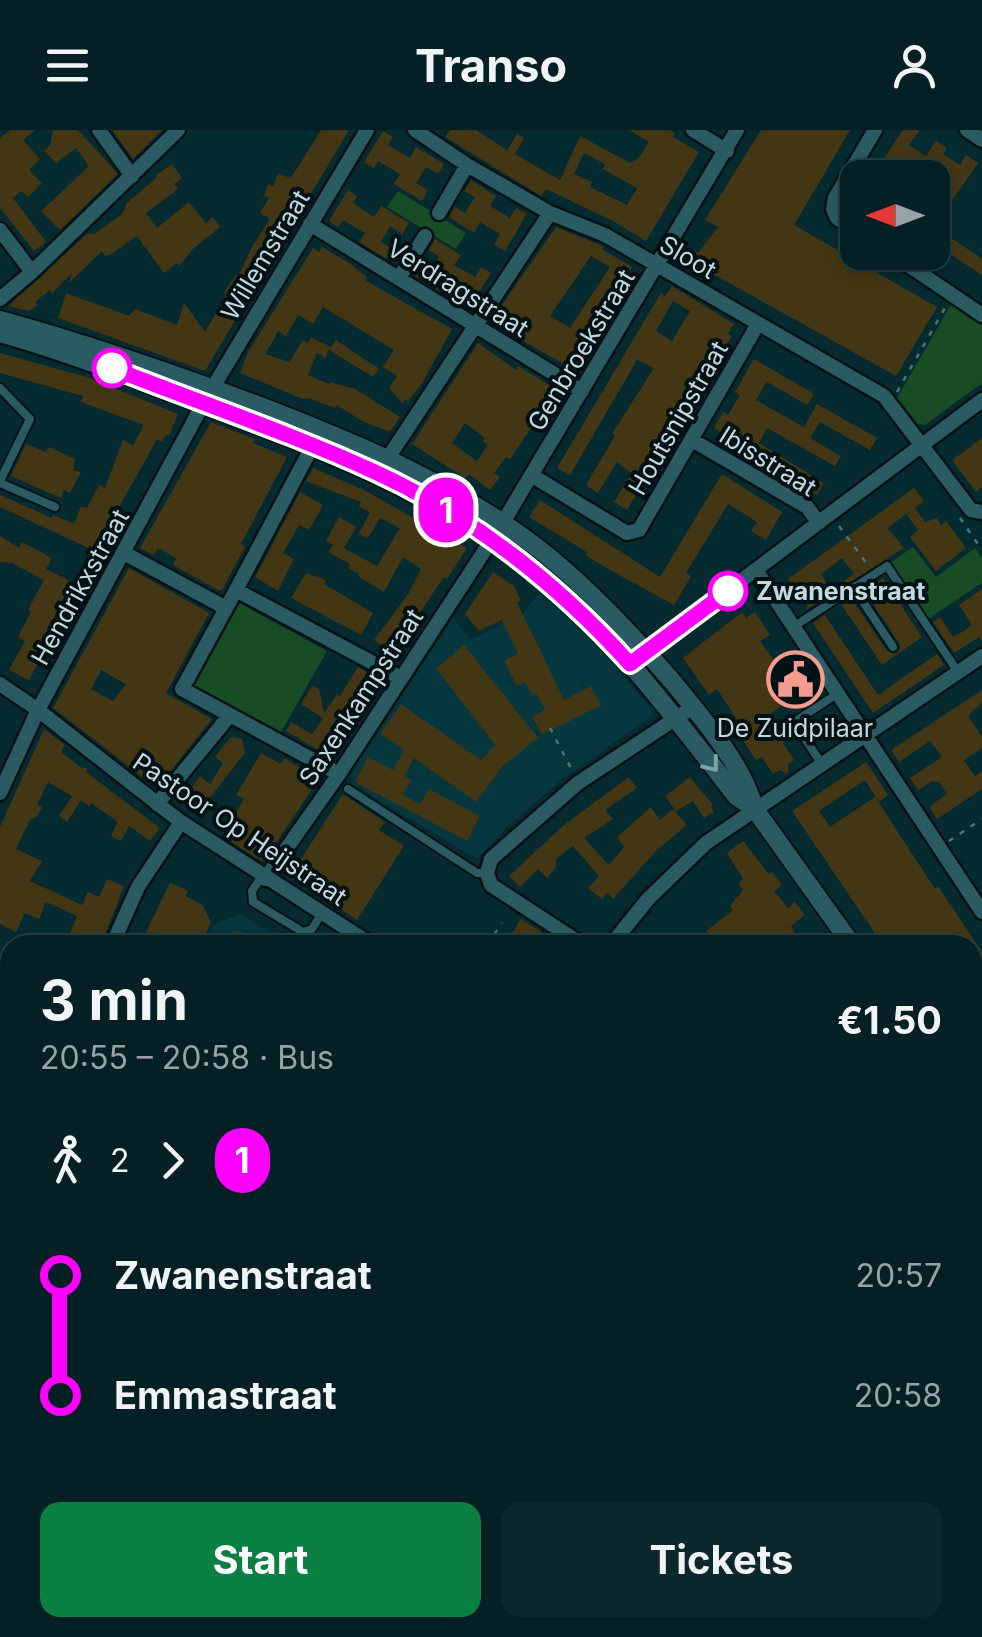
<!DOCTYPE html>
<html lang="en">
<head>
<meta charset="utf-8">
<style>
  body { margin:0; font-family:Inter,sans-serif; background:#0d282c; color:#f1f3f6; height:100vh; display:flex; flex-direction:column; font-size:38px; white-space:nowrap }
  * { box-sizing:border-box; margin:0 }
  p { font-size:32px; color:#97a3a6 }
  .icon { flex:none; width:55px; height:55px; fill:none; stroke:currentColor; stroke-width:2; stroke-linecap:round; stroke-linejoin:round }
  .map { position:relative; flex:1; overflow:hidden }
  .details { position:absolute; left:0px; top:805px; width:982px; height:702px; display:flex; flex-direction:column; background:#042024; border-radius:30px 30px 0 0; box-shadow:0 5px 15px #0003,0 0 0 2px #253e41 }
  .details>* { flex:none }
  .badge { padding:0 20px; border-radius:32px; font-size:35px; line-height:65px }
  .needle { width:65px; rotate:270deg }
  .fabs { position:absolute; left:840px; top:30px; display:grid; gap:20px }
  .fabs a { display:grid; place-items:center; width:110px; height:110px; border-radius:20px; background:#042024; box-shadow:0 5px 15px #0003,0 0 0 2px #253e41; font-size:50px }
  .map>.badge { position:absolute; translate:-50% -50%; box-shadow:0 0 0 5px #fff }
  .legs { display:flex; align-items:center; gap:15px; height:110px; padding:0 40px; font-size:32px }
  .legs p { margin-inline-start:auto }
  .head { display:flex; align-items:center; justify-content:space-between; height:170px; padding:0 40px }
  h1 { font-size:55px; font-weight:700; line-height:75px }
  .cta { display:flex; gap:20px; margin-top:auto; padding:20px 40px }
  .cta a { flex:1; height:115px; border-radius:20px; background:#0b8043; color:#fff; font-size:40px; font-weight:700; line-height:115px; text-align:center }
  .cta a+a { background:#0d282c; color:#f1f3f6 }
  ul { padding:0 40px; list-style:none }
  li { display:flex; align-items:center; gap:35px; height:120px; font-size:38px }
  li i { display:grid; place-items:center; width:15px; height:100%; margin:0 12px; background:currentColor }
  li i::after { content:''; width:25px; height:25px; margin:-12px; border:8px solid; border-radius:50%; background:#042024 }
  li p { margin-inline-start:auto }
  li:first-child i { background:linear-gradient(#0000 50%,currentColor 0) }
  li:last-child i { background:linear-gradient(currentColor 50%,#0000 0) }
  header { display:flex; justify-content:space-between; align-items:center; height:130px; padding:0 40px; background:#042024; font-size:45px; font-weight:700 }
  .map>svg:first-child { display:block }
</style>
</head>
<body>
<header><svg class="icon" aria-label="menu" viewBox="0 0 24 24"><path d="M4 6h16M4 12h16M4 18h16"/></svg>Transo<svg class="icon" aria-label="person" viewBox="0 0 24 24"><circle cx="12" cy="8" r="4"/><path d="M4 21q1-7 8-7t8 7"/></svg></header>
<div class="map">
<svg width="982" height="1507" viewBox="0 0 982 1507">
  <rect width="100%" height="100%" fill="#052b30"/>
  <path fill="#06373e" d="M539,463L593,512L652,579V586L561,650L512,692L477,729L352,654L350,644L453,488L471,510L522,484Z
    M241,785L295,815H204L215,793Z"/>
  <path fill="#174c24" d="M398,61L466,103L456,119L387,77Z
    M952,173L982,194V253L925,295L918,294L897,268Z
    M913,417L936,447L975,418L982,428V453L928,489L891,432Z
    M239,473L327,521L281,602L194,556Z
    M0,1378L10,1384V1498H202L221,1507H0Z"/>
  <path fill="#433614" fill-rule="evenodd" d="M10,0H35L23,10L40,29L29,40L42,53L28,67L21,61L13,68L46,112L34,121L0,78V8Z
    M53,0H78L118,44L60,100L41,81L89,36L76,18L56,33L44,21L50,15Z
    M112,0H162L133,29Z
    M321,0H349L205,241L58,188L66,163L129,186L135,179L177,195L184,173L205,202L227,165L224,163L236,144L239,145L252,117L270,89L260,83L269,68L264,66L268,54L273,56L278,44L291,48Z
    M450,0H476L507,20L517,4L524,8L515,24L560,50L580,6L630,33L639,28L649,12L629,0H670L675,3L673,7L699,22L646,111L613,91L546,59L541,66L445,7ZM584,23L605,34L603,39L637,58L627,75L590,57L592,52L574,44Z
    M761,0H850L794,95L937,177L896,246L713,144L708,150L684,132L693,120L698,123L718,97L705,90Z
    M903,0H920L909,15L926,26L936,11L947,18L943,24L960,35L966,25L978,33L932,100V65L943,48H871Z
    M383,1L393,7L388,15L410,28L416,17L444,34L438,44L426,37L416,53L428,60L422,71L394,54L400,44L378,31L374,38L364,32Z
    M172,34L182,48L174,54L178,59L146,83L157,98L189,72L206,93L213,87L220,97L194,118L179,136L177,133L164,143L137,106L110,125L105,126L102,121L69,153L72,143L52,163L50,160L35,172L37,175L29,181L8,176L87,104H94L122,84L127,73L156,48V45Z
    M471,50L496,66L490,76L510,88L516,78L527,84L505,121L494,115L500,104L480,92L474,103L449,87L455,77L465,83L475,67L464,61Z
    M348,60L357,66L353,73L374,87L381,76L409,93L402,104L390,96L381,112L392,119L387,129L359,112L365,103L343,90L338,97L329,91Z
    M556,97L600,115L604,117L602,119L632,137L571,238L490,192ZM591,126L610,137L570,198L550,186Z
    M435,109L461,125L454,135L475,147L481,137L491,143L469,179L459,173L465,163L445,151L439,161L413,145L419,136L429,141L434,134L439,126L429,120Z
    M953,109L982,129V145L945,121Z
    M322,117L349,133L367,147L366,151L452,199L421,255L408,271L405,269L402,273L389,258L397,246L383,237L394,220L323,177L313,194L298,185L286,206L278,201L273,211L265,224L289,232L303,210L308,213L311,207L330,217L325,228L317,223L308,245L329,254L330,252L355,259L400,287L390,302L362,291L337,275L336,278L308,268L303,269L240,243L248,222L313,118L319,122Z
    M672,156L734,194L728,204L732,206L627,380L614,372L632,343L617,332L598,363L586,355L615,306L612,304L654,238L637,230L570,345L557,338L661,163L665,166ZM673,171L690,181L672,211L656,201Z
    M336,210L379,239L373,247L329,220Z
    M478,213L516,240L518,236L557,260L510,329L506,327L494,343L500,347L490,360L469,344L466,348L459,344L412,314ZM465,293L485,308L482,311L488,315L477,331L452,313Z
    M0,223L87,247L178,284L169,306L166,305L162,312L157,309L95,421L0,377V365L52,388L53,385L74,394L81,376L87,378L99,355L105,358L123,310L133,315L144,295L81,272L83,266L0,243Z
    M754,229L814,264L807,275L767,252L756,270L804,297L817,274L877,308L870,320L820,292L810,308L841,326L835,336L767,298L759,313L824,353L817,365L758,330L760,325L714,298L723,282L728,285L740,265L735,262Z
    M211,292L255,309L253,313L287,327L241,414L245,417L222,460H218L173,435L176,428L158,418L154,425L140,418Z
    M982,308V357L976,362L952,330Z
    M26,314L46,322L49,317L75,329L73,340L81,342L70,363L64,360L61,368L11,346Z
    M313,338L362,359L467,418L447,449L444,447L393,522L374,510L409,463L421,439L403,427L384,462L358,446L359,444L348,438L350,434L328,422L333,415L326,411L339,387L356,397L344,418L377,436L400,398L380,388L368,408L359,404L370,382L359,377L361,372L306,351Z
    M722,344L782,382L766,410L751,401L757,392L728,374L686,443L691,446L674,475L610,440L585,425L587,422L529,387L540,370L660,447Z
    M914,358L924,371L915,378L925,392L937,388L941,395L946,391L966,418L936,441L910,407L918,400L906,384L888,398L904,418L806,480L808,476L788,449ZM842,428L854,444L831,460L821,444Z
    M300,362L323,375L309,400L299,395L283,423L294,429L278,461L255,447Z
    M0,406L19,418L22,412L52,428L46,439L72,452L36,522L42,526L29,550L9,540L25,511L18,507L31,482L28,480L44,450L12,433L0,432Z
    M129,438L209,483L166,563L212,589L157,658L53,578ZM101,540L126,554L113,571L91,559Z
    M493,442L514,456L521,471L517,472L564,570L591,556L601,575L542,605L532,587L545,579L536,563L532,565L525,552L517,556L504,531L518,524L502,490L479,501L465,484Z
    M306,443L326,450L324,454L373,483L361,505L291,468Z
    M883,448L922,507L882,535L841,474L851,468L887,521L896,524L900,519L899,513L864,460Z
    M982,459V511L979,507L954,523L933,492L940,487L953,507L962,502L972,495L959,475Z
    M742,482L746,488L755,482L770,505L760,511L773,529L779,525L801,550L797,552L803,561L771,583L789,609L783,613L794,630L788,634V644L779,640L773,644L762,627L756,630L738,603L744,600L717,559L709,565L683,528Z
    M825,485L878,565L937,524L944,535L873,583L813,493Z
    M464,515L538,608L503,636L476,672L414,628L405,646L411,650L403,665L420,674L429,659L480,686L467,711L355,652L368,627L393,640L404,620L380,604L401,574L481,630L495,615L436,538Z
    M358,537L376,547L325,624L286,601L291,592L312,604L323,588L301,574L312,556L319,559L324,583L337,564L340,566Z
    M982,560V572L968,586L982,607V618L964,630L975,646L982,641V659L937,689L929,677L947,664L940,653L933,651L918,660L910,648L942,627L930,611L899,632L891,620Z
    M44,599L65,615L61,622L82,638H87L86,642L160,698L150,711L129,696L121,711L111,706L118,692L91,673L89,676L81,670L67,692L59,686L72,666L48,652L37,675L42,677L37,686L30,690L16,719L42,731L30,751L82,775L88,762L99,767L107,749L124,756L101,815H65L77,786L46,772L39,789L25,783L16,802L0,794V697Z
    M231,607L242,609L245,623L208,670L212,673L201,687L196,676L189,678L183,669L200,646L210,654L223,633L215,627Z
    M261,623L281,634L284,628L319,649L263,732L231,712L234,708L225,701L244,669L236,665Z
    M866,632L888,665L879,672L865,650L819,681L830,697L875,667L935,759L938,756L982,822V898L972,904V815H932L926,805L910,815H883L792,681Z
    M629,647L637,658L605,680L613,689L584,708L609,735L624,717L617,707L651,677L660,690L673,679L687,695L657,720L613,769L607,763L602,769L588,758L599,746L573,716L556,729V737L547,748L538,739L520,757L509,746L564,695Z
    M690,647L713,675L711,677L714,682L704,688L693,671L676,681L665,666Z
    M343,664L385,692L379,700L404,716L357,790L290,746Z
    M743,711L769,744L772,742L782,755L774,761L788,778L795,772L805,785L791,796L803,815H795L784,802L765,815H717L706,801L733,780L730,776L743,760L738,753L743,749L727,723Z
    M170,752L188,761L185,766L203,775L211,793L203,810L237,801L250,804L253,815H140Z
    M521,789L562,815H504Z
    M10,1238V1328L0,1308L6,1289L0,1286V1259Z
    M556,1498H689L690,1499L667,1507H551Z"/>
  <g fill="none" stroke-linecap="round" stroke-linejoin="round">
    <defs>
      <path id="service" d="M0,258L30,289L0,351
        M0,353L55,377
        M853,457L893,517
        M793,497L887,436L958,542
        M821,633L794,592L837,564
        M348,659L477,743H487
        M262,746L252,761L253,772L303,802L312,799L322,783
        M0,1159L10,1164"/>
      <path id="minor" d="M99,0L132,46
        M415,0L467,35L550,83L605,105L884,266L971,380L982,382
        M693,0L727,21
        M967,0L982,10
        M439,83L467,35
        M310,94L582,261
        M0,100L32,142
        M858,101L837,88L833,79L835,68L875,0
        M889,122L982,185
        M399,148L425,106
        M0,169L32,142L178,0
        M692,310L807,377L819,393
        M378,343L550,83
        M531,345L627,403L639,400L758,194
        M124,423L226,478
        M756,440L982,782
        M236,460L321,300
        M630,534L982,270
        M0,554L38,580L181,692L372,815
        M339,644L182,559L236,460L401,548
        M0,663L38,580L203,274L367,0
        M157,674L230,585
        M265,749L339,644L502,394L737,0
        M112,815L138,757L181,692
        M583,815L491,755L487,743L491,729L578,653L693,577
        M611,815L648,769L706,713L982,526
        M0,959L10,962
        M972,974L982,968
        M0,1026L10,1031
        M0,1209L10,1189
        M458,1498L478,1507
        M847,1498L852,1507
        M401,1507L406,1498
        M491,1507L496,1498
        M722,1507L727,1498"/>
      <path id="tertiary" d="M0,190C88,214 174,244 260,276C361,315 464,358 549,427C594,464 634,507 672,551C700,585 744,636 754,678
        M0,203C76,225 148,253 221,281C333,323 442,366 536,442C615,506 675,588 737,667L754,678L852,815
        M0,862L10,867
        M972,985L982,993
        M972,1322L982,1327
        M972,1343L982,1348"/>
      <path id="secondary" d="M0,1338L10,1345
        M972,1436L982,1422
        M972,1466L982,1452
        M270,1498L286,1507
        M916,1507L925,1498
        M942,1507L949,1498"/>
    </defs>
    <use href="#service" stroke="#001216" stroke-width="12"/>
    <use href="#minor" stroke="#001216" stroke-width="19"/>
    <use href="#tertiary" stroke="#001216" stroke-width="22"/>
    <use href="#secondary" stroke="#001216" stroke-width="25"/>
    <path stroke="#527276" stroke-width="2.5" stroke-dasharray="5 8" stroke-linecap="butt" d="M897,262L945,178
      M960,388L982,420
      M839,396L867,434
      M550,598L573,642
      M949,711L982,689
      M487,815L502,793
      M972,1234L982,1245
      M0,1374L10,1379
      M974,1407L982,1396
      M0,1411L10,1417
      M972,1493L982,1480
      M146,1498L170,1507
      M215,1498L232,1507
      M236,1498L252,1507
      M305,1498L324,1507"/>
    <use href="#service" stroke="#2b5b62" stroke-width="8"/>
    <use href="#minor" stroke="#2b5b62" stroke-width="14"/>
    <use href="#tertiary" stroke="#2b5b62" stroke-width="18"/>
    <use href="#secondary" stroke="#207580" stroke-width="20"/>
  </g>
  <defs><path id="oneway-chevron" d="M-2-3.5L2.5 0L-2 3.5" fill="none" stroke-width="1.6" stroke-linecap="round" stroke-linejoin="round" transform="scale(2.5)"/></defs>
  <use stroke="#7ea1a6" href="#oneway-chevron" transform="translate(712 635) rotate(52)"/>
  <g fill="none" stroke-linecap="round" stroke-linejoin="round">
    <defs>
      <path id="line-1" d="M112,238C200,273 290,303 375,342C473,387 558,454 630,534L728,461"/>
    </defs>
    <use href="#line-1" stroke="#fff" stroke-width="22"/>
    <use href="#line-1" stroke="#f0f" stroke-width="15"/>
  </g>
  <defs>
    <symbol id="civic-ring" viewBox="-11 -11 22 22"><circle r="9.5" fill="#011114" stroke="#f59c90" stroke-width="1.5"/><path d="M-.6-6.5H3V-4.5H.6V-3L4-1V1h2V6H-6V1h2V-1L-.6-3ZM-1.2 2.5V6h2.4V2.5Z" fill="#f59c90"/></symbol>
  </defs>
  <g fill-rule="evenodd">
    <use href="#civic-ring" x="764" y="518" width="63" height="63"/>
  </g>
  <g fill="#fff" stroke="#f0f" stroke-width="5">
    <circle cx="112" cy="238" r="18"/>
    <circle cx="728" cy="461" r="18"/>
  </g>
  <g text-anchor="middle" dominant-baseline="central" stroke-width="8" stroke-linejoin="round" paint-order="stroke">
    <g font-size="25" fill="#c2dadd" stroke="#011114">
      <text transform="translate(265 125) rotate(-59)">Willemstraat</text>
      <text transform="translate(688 127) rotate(30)">Sloot</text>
      <text transform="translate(458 158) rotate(32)">Verdragstraat</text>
      <text transform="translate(581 220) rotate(-59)">Genbroekstraat</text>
      <text transform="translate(678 288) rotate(-60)">Houtsnipstraat</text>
      <text transform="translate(768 331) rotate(32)">Ibisstraat</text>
      <text transform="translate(80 457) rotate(-61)">Hendrikxstraat</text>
      <text transform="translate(361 567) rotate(-57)">Saxenkampstraat</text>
      <text transform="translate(240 699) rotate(34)">Pastoor Op Heijstraat</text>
    </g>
    <g font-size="25" font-weight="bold" fill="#c2dadd" stroke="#011114" text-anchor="start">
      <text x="756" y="461">Zwanenstraat</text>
    </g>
    <g font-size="25" fill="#c2dadd" stroke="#011114">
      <text x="795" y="598">De Zuidpilaar</text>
    </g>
  </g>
</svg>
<div class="fabs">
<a><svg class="needle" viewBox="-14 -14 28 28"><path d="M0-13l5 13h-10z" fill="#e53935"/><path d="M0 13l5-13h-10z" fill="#97a3a6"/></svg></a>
</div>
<b class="badge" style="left:446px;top:380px;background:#f0f;color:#fff">1</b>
<section class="details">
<div class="head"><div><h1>3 min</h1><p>20:55 – 20:58 · Bus</p></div><b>€1.50</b></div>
<div class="legs"><svg class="icon" aria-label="walk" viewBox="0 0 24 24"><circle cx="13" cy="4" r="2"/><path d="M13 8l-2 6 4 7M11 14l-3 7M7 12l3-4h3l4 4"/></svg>2<svg class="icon" aria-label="forward" viewBox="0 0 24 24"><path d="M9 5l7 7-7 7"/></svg><b class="badge" style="background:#f0f;color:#fff">1</b></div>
<ul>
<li><i style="color:#f0f"></i><b>Zwanenstraat</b><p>20:57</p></li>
<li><i style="color:#f0f"></i><b>Emmastraat</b><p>20:58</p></li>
</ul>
<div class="cta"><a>Start</a><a>Tickets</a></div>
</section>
</div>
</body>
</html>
